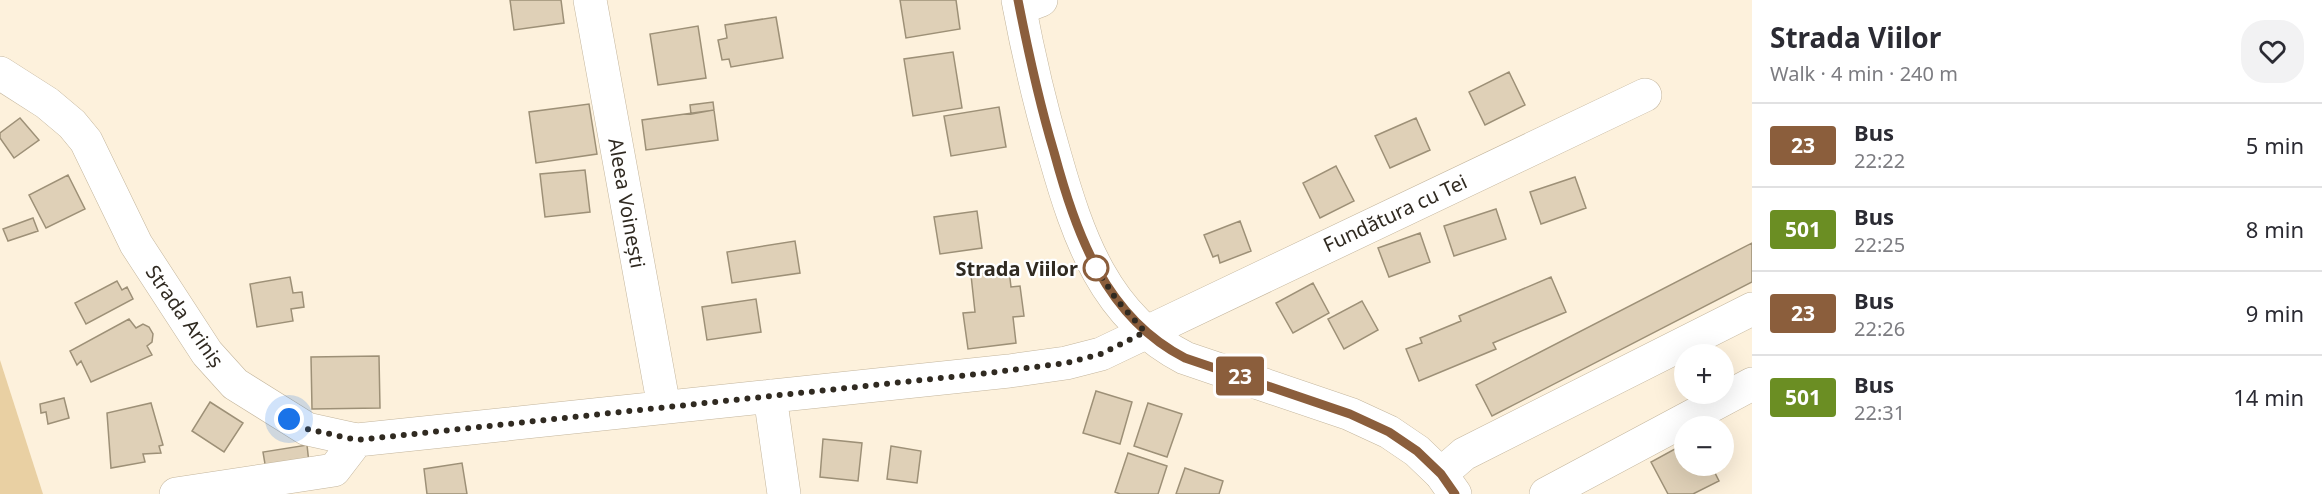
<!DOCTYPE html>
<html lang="en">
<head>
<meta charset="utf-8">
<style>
  body { margin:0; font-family:"Noto Sans",sans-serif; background:#f2f2f3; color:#2b2b33; height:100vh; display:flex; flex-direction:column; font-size:22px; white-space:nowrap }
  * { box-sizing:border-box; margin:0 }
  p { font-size:20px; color:#7c7c81 }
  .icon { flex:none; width:33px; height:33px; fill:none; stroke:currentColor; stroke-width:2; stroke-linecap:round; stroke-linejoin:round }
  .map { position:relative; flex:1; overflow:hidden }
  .side { display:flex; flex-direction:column; background:#fff; width:570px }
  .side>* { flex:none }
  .badge { padding:0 12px; border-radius:4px; font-size:21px; line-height:39px }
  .controls { position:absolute; left:1674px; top:344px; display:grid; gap:12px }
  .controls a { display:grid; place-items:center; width:60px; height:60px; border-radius:50%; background:#fff; box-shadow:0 6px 24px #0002; font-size:30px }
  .you { position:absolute; width:30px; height:30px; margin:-15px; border:4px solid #fff; border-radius:50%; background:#1a73e8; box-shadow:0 0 0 9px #1a73e833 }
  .map>.badge { position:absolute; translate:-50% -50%; box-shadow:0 0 0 3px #fff }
  .round { display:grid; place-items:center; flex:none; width:63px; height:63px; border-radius:24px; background:#f2f2f3 }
  .head { display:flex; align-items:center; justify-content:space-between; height:102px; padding:0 18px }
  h1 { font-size:28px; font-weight:700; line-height:45px }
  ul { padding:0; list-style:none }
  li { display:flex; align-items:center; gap:18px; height:84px; padding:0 18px; border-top:2px solid #e1e1e2 }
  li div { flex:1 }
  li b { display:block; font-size:22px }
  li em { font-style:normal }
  li .badge { min-width:66px; font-weight:700; text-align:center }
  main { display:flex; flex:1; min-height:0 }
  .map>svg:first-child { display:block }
</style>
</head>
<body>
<main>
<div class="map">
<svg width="1752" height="494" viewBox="0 0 1752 494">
  <rect width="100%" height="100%" fill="#fdf1dc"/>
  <path fill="#e9d0a3" d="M0,360L43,494H0Z"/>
  <path fill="#dfd0b7" stroke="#9d9077" stroke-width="1.5" d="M510,0H561L564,23L514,30Z
    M900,0H956L960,29L906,38Z
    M776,17L783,58L731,67L729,59L722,60L718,40L727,38L725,25Z
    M698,26L706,78L658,85L650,34Z
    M953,52L962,108L913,116L904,59Z
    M1509,72L1525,105L1485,125L1469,92Z
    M713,102L714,110L691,114L690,105Z
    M589,104L597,154L536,163L529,112Z
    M999,107L1006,147L951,156L944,116Z
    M714,110L718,140L646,150L642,120Z
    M20,118L39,140L14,158L0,138V133Z
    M1416,118L1430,150L1390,168L1375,136Z
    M1336,166L1354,201L1320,218L1303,183Z
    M585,170L590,212L545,217L540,174Z
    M68,175L85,209L46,228L29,195Z
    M1575,177L1586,208L1541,224L1530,192Z
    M1496,209L1506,239L1454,256L1444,226Z
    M977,211L982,248L940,254L934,217Z
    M33,218L38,231L8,241L3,229Z
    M1240,221L1251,251L1220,263L1218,255L1213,257L1204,235Z
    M1420,233L1430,262L1389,277L1378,248Z
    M795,241L800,273L732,283L727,252Z
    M1752,243V282L1492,416L1476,385Z
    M1009,270L1011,287L1020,286L1024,316L1013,317L1016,343L968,349L963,313L975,312L971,275Z
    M290,277L293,293L302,292L304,307L291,309L293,321L257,327L250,284Z
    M1551,277L1566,312L1493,343L1496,349L1419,381L1406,349L1422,343L1420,338L1461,321L1459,316Z
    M117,281L122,290L127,287L133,299L86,324L75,303Z
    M1313,283L1329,313L1293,333L1276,303Z
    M756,299L761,332L707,340L702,307Z
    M1362,301L1378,330L1344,349L1328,319Z
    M129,319L136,328L143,324L149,327L153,334L152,342L147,346L152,355L91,382L81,361L77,365L70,351Z
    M379,356L380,408L312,409L311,357Z
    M1096,391L1132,402L1120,444L1083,433Z
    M64,398L69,418L48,424L46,412L41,413L40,404Z
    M210,402L243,423L224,452L192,431Z
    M151,403L163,445L159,446L161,453L143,454L145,462L111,468L107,413Z
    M1148,403L1182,414L1167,457L1134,446Z
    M823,439L862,443L858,481L820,477Z
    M1684,444V465H1711L1719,481L1693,494H1668L1651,462Z
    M307,445L309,463L266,470L263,452Z
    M891,446L921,451L917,483L887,479Z
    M1128,453L1167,466L1158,494H1120L1115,492Z
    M462,463L467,494H427L424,469Z
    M1185,468L1223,481L1219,494H1176Z"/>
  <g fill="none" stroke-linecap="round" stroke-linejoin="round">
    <defs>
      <path id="minor" d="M590,0L664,407
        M1020,8L1041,0
        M0,73L47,103L72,124L86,141L136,244L207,353L235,384L307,429L357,440L1009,371L1066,363L1101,354L1645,95
        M770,396L784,494
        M1441,474L1464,454L1752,309
        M176,494L334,470L357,440
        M1546,494L1752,384"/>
      <path id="major" d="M1018,0C1028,53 1040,105 1055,156C1078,237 1105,317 1185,358L1350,414L1389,432L1417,451L1441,474L1455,494"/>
    </defs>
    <use href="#minor" stroke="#c3b59c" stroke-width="34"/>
    <use href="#major" stroke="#c3b59c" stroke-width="34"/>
    <use href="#minor" stroke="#fff" stroke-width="33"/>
    <use href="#major" stroke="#fff" stroke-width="33"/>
  </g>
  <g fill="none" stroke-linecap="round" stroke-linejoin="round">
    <defs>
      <path id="line" d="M1018,0C1028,51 1039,102 1054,152C1076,233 1105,317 1185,358L1350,414L1389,432L1417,451L1441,474L1455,494"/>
    </defs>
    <use href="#line" stroke="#fff" stroke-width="14"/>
    <use href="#line" stroke="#8b5e3c" stroke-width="9"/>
    <path stroke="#302a21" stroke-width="6" stroke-dasharray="0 10.8" d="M289,419L307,429L357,440L988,373L1066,363L1101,354L1145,332L1116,299L1096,268"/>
  </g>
  <circle fill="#fff" stroke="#8b5e3c" stroke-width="3" cx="1096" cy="268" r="12"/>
  <g text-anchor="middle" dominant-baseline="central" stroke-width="4.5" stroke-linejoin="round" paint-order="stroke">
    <g font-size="20" fill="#302a21" stroke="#fff">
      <text transform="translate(627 203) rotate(80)">Aleea Voinești</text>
      <text transform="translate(1395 213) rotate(-25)">Fundătura cu Tei</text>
      <text transform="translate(185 316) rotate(55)">Strada Ariniș</text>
    </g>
    <g font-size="20" font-weight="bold" fill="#302a21" stroke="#fff" text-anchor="end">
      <text x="1078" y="268">Strada Viilor</text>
    </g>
  </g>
</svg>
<div class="controls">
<a>+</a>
<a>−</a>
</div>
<div class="you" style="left:289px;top:419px"></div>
<b class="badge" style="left:1240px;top:376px;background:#8b5e3c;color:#fff">23</b>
</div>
<section class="side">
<div class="head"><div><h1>Strada Viilor</h1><p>Walk · 4 min · 240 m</p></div><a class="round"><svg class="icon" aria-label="heart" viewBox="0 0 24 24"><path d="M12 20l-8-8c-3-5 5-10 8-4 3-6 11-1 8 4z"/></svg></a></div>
<ul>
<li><span class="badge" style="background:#8b5e3c;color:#fff">23</span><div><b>Bus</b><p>22:22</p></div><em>5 min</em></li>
<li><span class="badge" style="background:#6b8e23;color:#fff">501</span><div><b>Bus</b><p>22:25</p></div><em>8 min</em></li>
<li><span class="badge" style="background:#8b5e3c;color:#fff">23</span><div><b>Bus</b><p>22:26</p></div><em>9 min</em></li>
<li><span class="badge" style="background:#6b8e23;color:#fff">501</span><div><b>Bus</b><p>22:31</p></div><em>14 min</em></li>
</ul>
</section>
</main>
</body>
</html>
